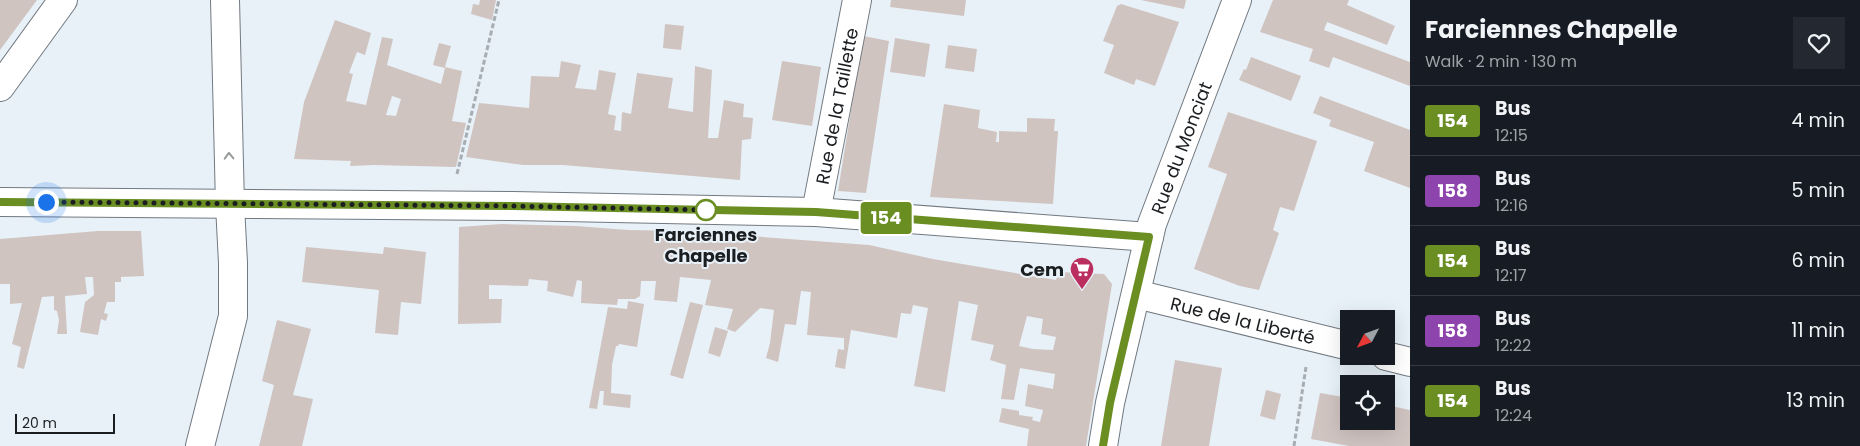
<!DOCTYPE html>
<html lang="en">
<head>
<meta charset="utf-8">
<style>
  body { margin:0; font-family:Poppins,sans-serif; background:#242831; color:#f1f3f6; height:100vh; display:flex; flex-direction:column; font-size:19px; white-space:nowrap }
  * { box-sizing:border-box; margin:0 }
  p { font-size:16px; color:#9ea1a6 }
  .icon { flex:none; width:28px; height:28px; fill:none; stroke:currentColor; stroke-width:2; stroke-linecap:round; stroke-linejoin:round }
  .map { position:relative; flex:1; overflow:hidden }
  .panel { display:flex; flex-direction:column; background:#171b24; width:450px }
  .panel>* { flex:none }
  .badge { padding:0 10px; border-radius:4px; font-size:18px; line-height:32px }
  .needle { width:32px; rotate:229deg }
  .controls { position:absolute; left:1340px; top:310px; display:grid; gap:10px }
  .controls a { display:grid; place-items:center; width:55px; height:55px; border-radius:0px; background:#171b24; box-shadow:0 5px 20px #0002; font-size:25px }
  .scale { position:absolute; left:15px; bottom:12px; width:100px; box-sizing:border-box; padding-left:5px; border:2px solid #1b1e21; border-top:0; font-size:14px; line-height:18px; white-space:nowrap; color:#1b1e21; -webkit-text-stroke:4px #e8f1f8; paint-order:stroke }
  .you { position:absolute; width:25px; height:25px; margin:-12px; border:4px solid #fff; border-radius:50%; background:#1a73e8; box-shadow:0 0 0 8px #1a73e833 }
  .map>.badge { position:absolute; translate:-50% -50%; box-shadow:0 0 0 2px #fff }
  .round { display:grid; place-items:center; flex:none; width:52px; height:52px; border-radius:0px; background:#242831 }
  .overview { display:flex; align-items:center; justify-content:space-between; height:85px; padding:0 15px }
  h1 { font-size:24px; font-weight:700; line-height:38px }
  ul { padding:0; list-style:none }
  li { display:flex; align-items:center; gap:15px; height:70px; padding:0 15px; border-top:1px solid #363941 }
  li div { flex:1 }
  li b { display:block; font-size:19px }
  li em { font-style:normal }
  li .badge { min-width:55px; font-weight:700; text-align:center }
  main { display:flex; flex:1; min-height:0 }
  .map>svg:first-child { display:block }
</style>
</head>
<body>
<main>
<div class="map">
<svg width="1410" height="446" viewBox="0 0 1410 446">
  <rect width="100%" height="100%" fill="#e8f1f8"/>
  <path fill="#d0c4c1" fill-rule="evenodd" d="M0,0H37L0,50Z
    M480,0H496L492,20L471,14L473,4L479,5Z
    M891,0H966L964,16L890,7Z
    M1141,0H1186L1184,9Z
    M1273,0H1349L1347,5L1395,26L1387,45L1327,22L1324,30L1410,62V86L1333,57L1329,68L1309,61L1313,49L1260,32Z
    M1121,4L1179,22L1155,86L1136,79L1134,85L1104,73L1114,45L1103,41L1117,6Z
    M335,20L371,33L365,55L357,52L349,73L353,74L346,101L366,105L382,37L393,39L387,65L441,84L445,68L433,65L439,43L451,46L445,67L462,71L452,121L466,123L456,167L374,165L350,166L351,161L294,159L304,102ZM392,96L401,99L396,116L386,115Z
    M665,24L684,26L681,50L663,48Z
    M863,36L889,41L866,193L838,191Z
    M895,38L930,44L925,77L890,72Z
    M948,45L977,49L974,72L945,68Z
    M1251,57L1301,76L1291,101L1239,80L1244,69L1246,70Z
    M561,61L581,65L575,88L596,90L599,70L616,73L608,114L616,116L614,130L621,131L622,112L631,114L637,73L673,78L668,108L693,112L695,66L712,70L708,138H718L724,100L744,104L743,117L753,118L751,139L742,140L740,180L563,165H523L466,157L479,103L529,108L531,76L559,77Z
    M782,61L821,67L812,126L772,120Z
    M1320,96L1410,130V188L1364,171L1374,142L1329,126L1331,120L1313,113Z
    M944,104L980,110L978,128L997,132L996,142H999V131L1027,132V118L1055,119L1054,131H1058L1053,204L930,197Z
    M1228,112L1317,141L1294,211L1280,207L1273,230L1279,233L1259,290L1240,286L1194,269L1227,174L1208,167Z
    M502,224L576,226L628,230L683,231L869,245L933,259L1056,280L1059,272L1104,274L1112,284L1086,446H1027L1029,429L999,422L1002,408L1019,411V415L1033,417L1032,420L1040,422L1043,410L1025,406L1028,384L1053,389L1055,374L1020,368L1014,400L1001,399L1006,365L990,360L994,345L971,340L978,305L959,301L945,392L914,386L928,308L913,305L911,314L901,313L897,338L851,330L845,369L835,367L838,349L844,350V338L807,335L811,292L801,291L796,325L785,324L778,362L766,358L770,343L774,310L760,308L735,332L727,329L733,309L705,305L711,280L680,277L677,302L654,300L656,281H641L640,296L635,299H618L617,305L581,303L582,281L577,280L573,297L547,291L548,281L529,279L528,286L489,285V299H502L501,323L458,324L459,227ZM1027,316L1043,319L1041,334L1056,337L1053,350L1033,349L1019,346Z
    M98,231H141L144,276L121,277V282H115V302H107L104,313L108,314L106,321L101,319L98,335L80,332L85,302L94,295L93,277H85L87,294L65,296L67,334H57L59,320L57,311L54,310V296L42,297L24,369L17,367L21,347L12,344L22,303L10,304V284H0V239Z
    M306,247L383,254L384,247L426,252L421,304L401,302L398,335L375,333L379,290L302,282Z
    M628,301L644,304L637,347L619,344L618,346H616L612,365L611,393L631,395L630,408L603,405L604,391H600L597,409L589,408L608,307L627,309Z
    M690,302L703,305L683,379L670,375Z
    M277,320L311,329L293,395L313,399L302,446H259L274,385L262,381Z
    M715,327L728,331L720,357L708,353Z
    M1175,360L1222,368L1209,446H1161Z
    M1266,390L1281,394L1275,420L1260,416Z
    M1320,393L1349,398V421H1386V405L1410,410V446H1349L1311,439Z"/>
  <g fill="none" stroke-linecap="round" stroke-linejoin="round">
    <defs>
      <g id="minor">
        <path d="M0,87L63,0"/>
        <path d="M0,202L513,206L816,212L1149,237"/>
        <path id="s1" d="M816,212L857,0"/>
        <path id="s2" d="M1136,294L1349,346"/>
        <path d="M1386,356L1410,362"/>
        <path d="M200,446L233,316V263L230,205L225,0"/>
        <path id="s3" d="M1103,446L1110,403L1152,224L1237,0"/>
      </g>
    </defs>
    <use href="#minor" stroke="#727980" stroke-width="30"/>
    <path stroke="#a7aeb3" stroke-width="3" stroke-dasharray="5 2.5" stroke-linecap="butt" d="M457,174L499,0
      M1294,446L1306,367"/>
    <use href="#minor" stroke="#fff" stroke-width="28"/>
  </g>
  <defs><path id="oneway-chevron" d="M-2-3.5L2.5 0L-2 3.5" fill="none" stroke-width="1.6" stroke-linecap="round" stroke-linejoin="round" transform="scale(1.25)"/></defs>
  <use stroke="#989a9b" href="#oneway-chevron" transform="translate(229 156) rotate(-91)"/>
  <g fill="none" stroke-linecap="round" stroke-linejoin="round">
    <defs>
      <path id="line" d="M0,202L513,206L816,212L1149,237L1110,403L1103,446"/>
    </defs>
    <use href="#line" stroke="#fff" stroke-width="11"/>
    <use href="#line" stroke="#6b8e23" stroke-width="8"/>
    <path stroke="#1b1e21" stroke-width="5" stroke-dasharray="0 9" d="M46,202L513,206L706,210"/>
  </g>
  <defs>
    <symbol id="supermarket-pin" viewBox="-11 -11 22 30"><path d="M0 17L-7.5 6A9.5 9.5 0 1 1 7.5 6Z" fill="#bb2e60" stroke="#e8f1f8"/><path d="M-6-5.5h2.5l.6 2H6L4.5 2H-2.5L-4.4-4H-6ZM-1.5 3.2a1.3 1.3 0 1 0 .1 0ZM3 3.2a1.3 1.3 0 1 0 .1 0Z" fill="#fff"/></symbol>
  </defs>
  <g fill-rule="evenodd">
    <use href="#supermarket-pin" x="1068" y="255" width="28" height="38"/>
  </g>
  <circle fill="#fff" stroke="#6b8e23" stroke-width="2.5" cx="706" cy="210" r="10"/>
  <g text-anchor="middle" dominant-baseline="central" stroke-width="4" stroke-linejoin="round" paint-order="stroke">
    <g font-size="18" fill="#1b1e21" stroke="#e8f1f8">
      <text stroke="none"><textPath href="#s1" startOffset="108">Rue de la Taillette</textPath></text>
      <text stroke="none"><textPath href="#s3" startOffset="309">Rue du Monciat</textPath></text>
      <text stroke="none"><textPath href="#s2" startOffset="110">Rue de la Liberté</textPath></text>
    </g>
    <g font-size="18" font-weight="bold" fill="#1b1e21" stroke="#e8f1f8">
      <text x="706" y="234">Farciennes<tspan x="706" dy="21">Chapelle</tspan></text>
    </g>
    <g font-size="18" font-weight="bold" fill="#1b1e21" stroke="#e8f1f8" text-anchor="end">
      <text x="1064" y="269">Cem</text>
    </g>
  </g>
</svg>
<div class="controls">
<a><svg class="needle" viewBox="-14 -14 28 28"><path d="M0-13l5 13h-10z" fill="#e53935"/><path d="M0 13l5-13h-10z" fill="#9ea1a6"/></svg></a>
<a><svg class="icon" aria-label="locate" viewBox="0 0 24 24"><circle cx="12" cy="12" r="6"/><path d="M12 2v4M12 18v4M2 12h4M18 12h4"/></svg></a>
</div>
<div class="scale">20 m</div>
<div class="you" style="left:46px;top:202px"></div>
<b class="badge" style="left:886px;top:218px;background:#6b8e23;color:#fff">154</b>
</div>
<section class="panel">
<div class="overview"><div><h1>Farciennes Chapelle</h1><p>Walk · 2 min · 130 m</p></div><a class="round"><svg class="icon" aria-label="heart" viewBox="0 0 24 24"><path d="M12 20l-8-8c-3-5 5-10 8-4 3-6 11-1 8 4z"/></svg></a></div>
<ul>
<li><span class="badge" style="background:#6b8e23;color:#fff">154</span><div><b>Bus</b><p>12:15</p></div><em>4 min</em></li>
<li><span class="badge" style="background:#8e44ad;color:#fff">158</span><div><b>Bus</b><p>12:16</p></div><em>5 min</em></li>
<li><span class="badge" style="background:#6b8e23;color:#fff">154</span><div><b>Bus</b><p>12:17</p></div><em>6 min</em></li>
<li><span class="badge" style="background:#8e44ad;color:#fff">158</span><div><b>Bus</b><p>12:22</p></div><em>11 min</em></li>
<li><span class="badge" style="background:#6b8e23;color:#fff">154</span><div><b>Bus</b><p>12:24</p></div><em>13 min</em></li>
</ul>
</section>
</main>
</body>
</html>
